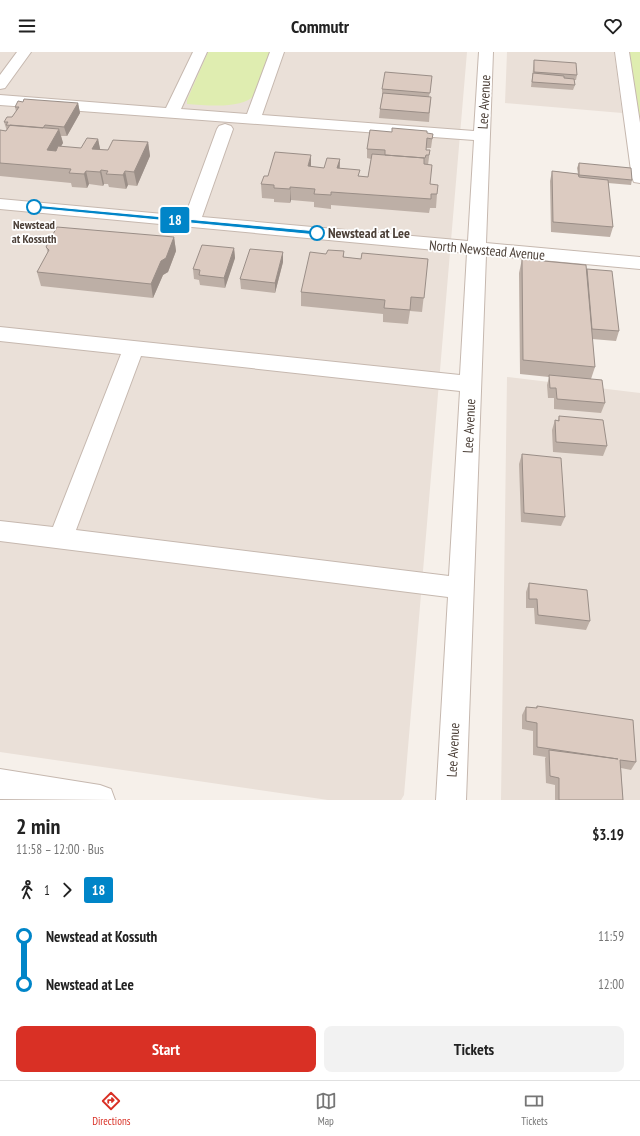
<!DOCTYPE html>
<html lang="en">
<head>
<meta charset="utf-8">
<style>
  body { margin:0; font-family:"PT Sans Narrow",sans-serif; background:#f2f2f2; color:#222; height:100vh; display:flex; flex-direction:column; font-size:15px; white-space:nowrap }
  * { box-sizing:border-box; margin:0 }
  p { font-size:13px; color:#767676 }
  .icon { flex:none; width:22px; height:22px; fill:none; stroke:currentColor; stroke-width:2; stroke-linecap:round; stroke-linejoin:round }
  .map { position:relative; height:748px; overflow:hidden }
  .details { display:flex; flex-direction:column; background:#fff; flex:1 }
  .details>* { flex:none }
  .badge { padding:0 8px; border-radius:3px; font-size:14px; line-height:26px }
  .map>.badge { position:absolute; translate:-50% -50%; box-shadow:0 0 0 2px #fff }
  .legs { display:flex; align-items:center; gap:6px; height:44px; padding:0 16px; font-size:13px }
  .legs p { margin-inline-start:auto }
  .overview { display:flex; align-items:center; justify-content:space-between; height:68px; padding:0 16px }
  h1 { font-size:22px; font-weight:600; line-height:30px }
  .button { display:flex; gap:8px; margin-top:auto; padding:8px 16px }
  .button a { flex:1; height:46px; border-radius:8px; background:#d93025; color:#fff; font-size:16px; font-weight:600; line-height:46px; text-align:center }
  .button a+a { background:#f2f2f2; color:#222 }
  ul { padding:0 16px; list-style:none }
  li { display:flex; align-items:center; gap:14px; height:48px; font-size:15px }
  li i { display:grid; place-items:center; width:6px; height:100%; margin:0 5px; background:currentColor }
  li i::after { content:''; width:10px; height:10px; margin:-5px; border:3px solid; border-radius:50%; background:#fff }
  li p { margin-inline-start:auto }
  li:first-child i { background:linear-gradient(#0000 50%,currentColor 0) }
  li:last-child i { background:linear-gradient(currentColor 50%,#0000 0) }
  header { display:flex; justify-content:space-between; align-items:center; height:52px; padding:0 16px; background:#fff; font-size:18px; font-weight:600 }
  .tabs { display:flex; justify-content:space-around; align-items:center; height:56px; border-top:1px solid #e0e0e0; background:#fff; font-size:11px; color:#767676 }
  .tabs a { display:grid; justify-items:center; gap:2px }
  .tabs .current { color:#d93025 }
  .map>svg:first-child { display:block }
</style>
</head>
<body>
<header><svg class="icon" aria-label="menu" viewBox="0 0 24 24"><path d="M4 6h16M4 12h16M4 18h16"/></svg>Commutr<svg class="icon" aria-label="heart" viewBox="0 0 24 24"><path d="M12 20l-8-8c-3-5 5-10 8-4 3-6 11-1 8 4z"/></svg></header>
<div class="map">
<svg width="640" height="748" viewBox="0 0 640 748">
  <rect width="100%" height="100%" fill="#f6f0ea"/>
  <path fill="#eae0d8" d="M0,0H467L404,743L401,748H328L0,700Z
    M507,0H614L622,61L505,51Z
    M507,325L640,341V748H501Z"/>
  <path fill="#dfedb0" d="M208,0H272C268,11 264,29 258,39C246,59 207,53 187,52V48Z
    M629,0H640V71Z"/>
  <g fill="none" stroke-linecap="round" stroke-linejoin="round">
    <defs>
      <path id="minor" d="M17,0H31L5,36L0,37V23Z
        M193,0H207L181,57L247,62L270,0H284L262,63L474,79L479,0H493L486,191L640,205V217L486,203L466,748H436L448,545L0,489V469L53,475L121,302L0,289V275L460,323L467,201L0,157V147L185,164L217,77L219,74L225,72L231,74L233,77L202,165L468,189L474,88L0,53V43L166,56ZM141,304L460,339L449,524L76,478Z
        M615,0H629L640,71V131L634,130L632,126Z
        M0,717L100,733L111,737L115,748L0,747Z"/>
    </defs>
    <use href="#minor" stroke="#c6b8af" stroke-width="2"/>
    <use href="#minor" fill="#fff" fill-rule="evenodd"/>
  </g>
  <path fill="#bdafa6" d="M534,8L577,23L576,28H574L575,33L573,38L531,35Z
    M431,33L429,45H431L429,70L379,66L380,57L382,45V37Z
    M78,51L80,61L67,84H61L63,91L60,95L81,96L98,87L100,98H108L148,90L150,104L137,134L128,133L126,137L109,135L108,132H104L103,134L89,132L87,136L72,135L71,131L0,124V78L7,79L4,70L12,65L16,60L15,55Z
    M392,80L433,82L431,96H426V98H430L428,113L430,132L437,142L436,156H430L429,161L331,153V157L314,155V150L291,148L290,151L274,150V147L262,146L261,132L268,124L311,115L324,116L340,107V117L359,124L368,125L371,107L367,106V97Z
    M579,111L632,128L631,133L608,131L613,175L610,185L551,180L550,129L552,119L578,122L577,116Z
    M174,185L176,199L168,220L163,223L153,246L41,234L37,220L48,201L46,195Z
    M234,196L235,206L225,236L200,233L199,228L194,227L193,217Z
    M344,199V205L361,207H428L422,260L410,259L408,272L383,270V262L301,254V240L326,202Z
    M283,200V210L275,241L241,237L240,227Z
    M522,207L587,217L619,279L616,289L592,287L595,315L591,327L605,351L601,361L554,357V346H548L547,333L549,325L520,322L519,221Z
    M559,364L607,394L603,404L553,400L552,378L555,368L558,369Z
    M522,402L565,465L561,474L521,470L519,412Z
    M529,531L590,569L586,578L535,572L534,556H526V540Z
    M537,654L636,710L631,718L621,716L623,748H555V733L546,731L545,706L546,705L533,703V679L522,677V663L526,655L536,656Z"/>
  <path fill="#9a8e87" d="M78,51L80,61L67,84L64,75Z
    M59,77L63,91L51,112L47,98Z
    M98,87L101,101L92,97Z
    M148,90L150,104L137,134L134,120Z
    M311,103V117L308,114Z
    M340,107L339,120L337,116Z
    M101,118L104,132L103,134L100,120Z
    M86,119L89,132L87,136L84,122Z
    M125,119L128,133L126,137L123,123Z
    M290,135L291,148L290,151Z
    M174,185L176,199L168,220L163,223L153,246L151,232L161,209Z
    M234,196L235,206L225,236L224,226Z
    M283,200V210L275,241V231Z"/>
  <path fill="#dccbc1" stroke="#9a8e87" d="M534,8L576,11L577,23L534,20Z
    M385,20L432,24L430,41L382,37Z
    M533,21L564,24V26L574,27L575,33L532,30Z
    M383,41L431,45L429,61L380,57Z
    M24,47L78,51L64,75L45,73L43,76L6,73L8,70H4L7,65H12L19,55H15L18,49L23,50Z
    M10,73L59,77L47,98L56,99L58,94L81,96L87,86L98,87L92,97L108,98L113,88L148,90L134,120L125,119L123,123L106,122L108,119L101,118L100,120L86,119L84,122L69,121L71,117L0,111V78L6,79Z
    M392,76L427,79V81L433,82L432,87L427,86L426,98H430L429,103H426L425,106L385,103V98L367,97L370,78L392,80Z
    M275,100L311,103L308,114L324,116L327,106L340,107L337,116L360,118L358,124L368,125L372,102L424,106V112L432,113L430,132L438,133L437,142H431V147L331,140V143L314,142L315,137L290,135V137L274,136V133L261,132L264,124H268Z
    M579,111L631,116L632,128L579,123Z
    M552,119L578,122L579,125L608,128L613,175L553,170Z
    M57,175L174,185L166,206L161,209L151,232L37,220L49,198L46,195Z
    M202,193L234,196L224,226L199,223L200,218L193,217Z
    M250,197L283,200L275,231L240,227Z
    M328,198L344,199L343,205L361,207L362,201L428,207L424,246L411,245L410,258L384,256L385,248L301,240L310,200L326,202Z
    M522,207L586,213L595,315L523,308Z
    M587,217L612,219L619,279L592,277Z
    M549,323L602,328L605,351L557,347L556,336H550Z
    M559,364L603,368L607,394L556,390L555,368L559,369Z
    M522,402L561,406L565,465L524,461Z
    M529,531L587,538L590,569L538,563L537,547H529Z
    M537,654L633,668L636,710L620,708L623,748H559V726L550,724L549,698L618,707L537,695V671L526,669V655L537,656Z"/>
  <path fill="#0085c8" stroke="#fff" d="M34,153L317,179L320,181L317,183L32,156L31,155Z"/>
  <g fill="#fff" stroke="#0085c8" stroke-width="2">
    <circle cx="34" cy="155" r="7"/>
    <circle cx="317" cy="181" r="7"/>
  </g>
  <g text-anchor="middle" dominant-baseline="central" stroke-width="3.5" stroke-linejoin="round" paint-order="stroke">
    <g font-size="12" font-weight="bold" fill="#4b3f37" stroke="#fff">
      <text x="34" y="172">Newstead<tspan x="34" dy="14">at Kossuth</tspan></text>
    </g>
    <g font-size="14" fill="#4b3f37" stroke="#fff">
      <text transform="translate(484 50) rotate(-87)">Lee Avenue</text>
      <text transform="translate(487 198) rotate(5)">North Newstead Avenue</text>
      <text transform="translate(469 374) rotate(-87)">Lee Avenue</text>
      <text transform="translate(453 698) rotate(-87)">Lee Avenue</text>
    </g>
    <g font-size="14" font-weight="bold" fill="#4b3f37" stroke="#fff" text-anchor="start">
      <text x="328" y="181">Newstead at Lee</text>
    </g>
  </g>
</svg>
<b class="badge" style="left:175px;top:168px;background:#0085c8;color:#fff">18</b>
</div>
<section class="details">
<div class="overview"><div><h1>2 min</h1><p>11:58 – 12:00 · Bus</p></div><b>$3.19</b></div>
<div class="legs"><svg class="icon" aria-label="walk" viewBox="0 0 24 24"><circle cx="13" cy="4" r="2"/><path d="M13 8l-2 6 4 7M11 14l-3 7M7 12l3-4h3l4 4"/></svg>1<svg class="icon" aria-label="forward" viewBox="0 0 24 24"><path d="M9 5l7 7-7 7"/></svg><b class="badge" style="background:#0085c8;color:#fff">18</b></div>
<ul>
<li><i style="color:#0085c8"></i><b>Newstead at Kossuth</b><p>11:59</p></li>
<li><i style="color:#0085c8"></i><b>Newstead at Lee</b><p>12:00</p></li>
</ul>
<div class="button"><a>Start</a><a>Tickets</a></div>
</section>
<nav class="tabs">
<a class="current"><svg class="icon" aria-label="directions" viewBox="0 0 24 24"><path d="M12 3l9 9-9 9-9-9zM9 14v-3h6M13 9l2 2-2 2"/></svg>Directions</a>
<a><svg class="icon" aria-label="map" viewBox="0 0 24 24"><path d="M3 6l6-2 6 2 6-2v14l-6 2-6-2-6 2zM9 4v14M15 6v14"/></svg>Map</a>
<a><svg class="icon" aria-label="tickets" viewBox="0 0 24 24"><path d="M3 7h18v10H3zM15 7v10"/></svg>Tickets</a>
</nav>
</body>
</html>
